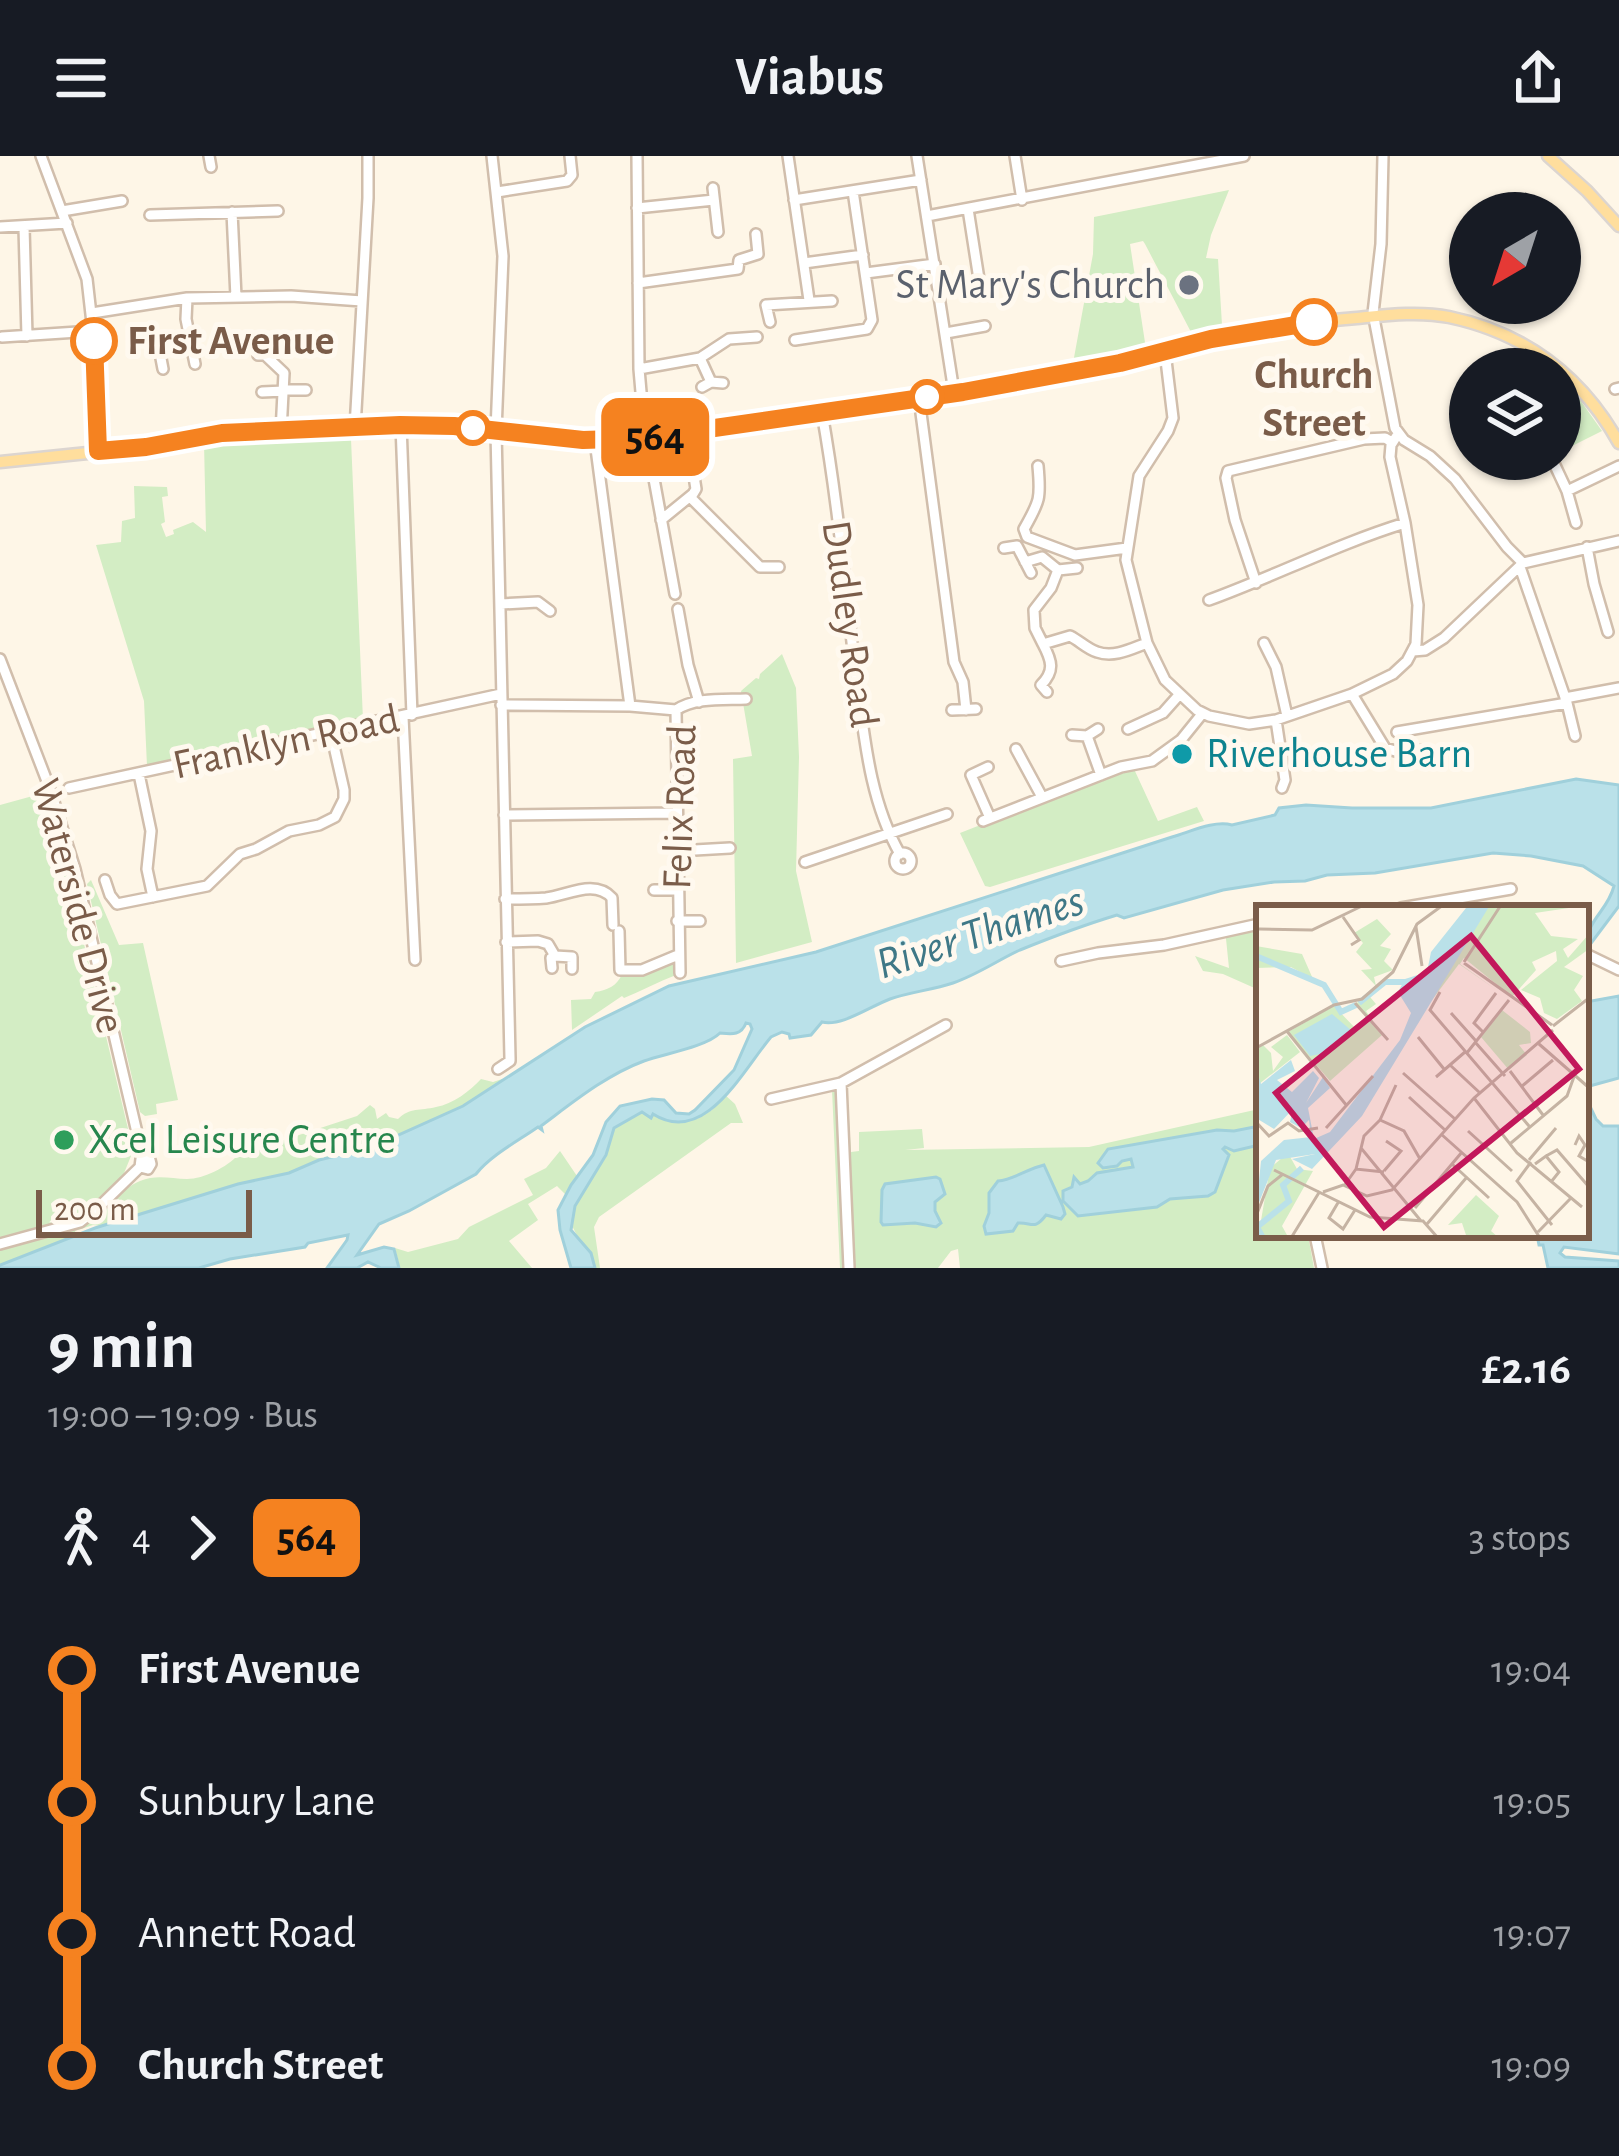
<!DOCTYPE html>
<html lang="en">
<head>
<meta charset="utf-8">
<style>
  body { margin:0; font-family:"Alegreya Sans",sans-serif; background:#242831; color:#f1f3f6; height:100vh; display:flex; flex-direction:column; font-size:45px; white-space:nowrap }
  * { box-sizing:border-box; margin:0 }
  p { font-size:39px; color:#9ea1a6 }
  .icon { flex:none; width:66px; height:66px; fill:none; stroke:currentColor; stroke-width:2; stroke-linecap:round; stroke-linejoin:round }
  .map { position:relative; height:1112px; overflow:hidden }
  .side { display:flex; flex-direction:column; background:#171b24; flex:1 }
  .side>* { flex:none }
  .badge { padding:0 24px; border-radius:18px; font-size:42px; line-height:78px }
  .needle { width:78px; rotate:219deg }
  .fabs { position:absolute; left:1449px; top:36px; display:grid; gap:24px }
  .fabs a { display:grid; place-items:center; width:132px; height:132px; border-radius:50%; background:#171b24; box-shadow:0 3px 9px #0004; font-size:60px }
  .scale { position:absolute; left:36px; bottom:30px; width:216px; box-sizing:border-box; padding-left:12px; border:6px solid #7a5c49; border-top:0; font-size:33px; line-height:42px; white-space:nowrap; color:#7a5c49; -webkit-text-stroke:9px #fff9ef; paint-order:stroke }
  .map>.badge { position:absolute; translate:-50% -50%; box-shadow:0 0 0 6px #fff }
  .legs { display:flex; align-items:center; gap:18px; height:132px; padding:0 48px; font-size:39px }
  .legs p { margin-inline-start:auto }
  .overview { display:flex; align-items:center; justify-content:space-between; height:204px; padding:0 48px }
  h1 { font-size:66px; font-weight:600; line-height:90px }
  ul { padding:0 48px; list-style:none }
  li { display:flex; align-items:center; gap:42px; height:132px; font-size:45px }
  li i { display:grid; place-items:center; width:18px; height:100%; margin:0 15px; background:currentColor }
  li i::after { content:''; width:30px; height:30px; margin:-15px; border:9px solid; border-radius:50%; background:#171b24 }
  li p { margin-inline-start:auto }
  li:first-child i { background:linear-gradient(#0000 50%,currentColor 0) }
  li:last-child i { background:linear-gradient(currentColor 50%,#0000 0) }
  header { display:flex; justify-content:space-between; align-items:center; height:156px; padding:0 48px; background:#171b24; font-size:54px; font-weight:600 }
  .map>svg:first-child { display:block }
</style>
</head>
<body>
<header><svg class="icon" aria-label="menu" viewBox="0 0 24 24"><path d="M4 6h16M4 12h16M4 18h16"/></svg>Viabus<svg class="icon" aria-label="share" viewBox="0 0 24 24"><path d="M12 15V3M7 8l5-5 5 5M5 13v7h14v-7"/></svg></header>
<div class="map">
<svg width="1619" height="1112" viewBox="0 0 1619 1112">
  <rect width="100%" height="100%" fill="#fef6e7"/>
  <path fill="#d3edc4" d="M1229,34L1211,79L1206,102L1218,103L1222,169L1192,178L1145,88L1143,85L1130,88L1146,193L1073,207L1093,98L1094,61Z
    M1560,224L1578,241L1602,275L1572,290L1560,266Z
    M351,283L363,564L147,610L144,545L96,389L121,386L122,365L135,362L134,330L167,331L168,340L162,341L165,366L161,368L166,381L174,378L173,374L193,366L206,376L204,287L274,285L277,288L282,285Z
    M782,498L796,532L799,601L796,715L812,786L736,807L733,603L752,600L741,535L756,522L759,523L760,518Z
    M1134,613L1158,665L1197,651L1204,665L990,731L985,730L960,677L1100,622Z
    M40,638L52,667L69,725L130,981L131,1000L120,1027L86,1055L44,1073L0,1083V649Z
    M91,724L119,789L143,787L178,944L156,948L157,958L145,960L140,956L87,728Z
    M1259,768V834L1223,818L1203,815L1195,800L1229,812L1225,773Z
    M675,807L676,819C658,826 641,835 624,842L622,840L572,874L571,844L591,843L595,836C608,834 617,830 622,818L643,817Z
    M481,923L493,926L502,923L504,929L400,987L350,997L348,1000L272,1026L266,1021L158,1058L154,1053L109,1071L93,1069L75,1075L78,1084L0,1109V1091L88,1066C108,1056 119,1033 140,1025C157,1018 171,1023 187,1023C204,1023 227,1011 238,999L357,960L370,949L375,953L377,963L386,957L389,961L398,963C410,951 420,955 436,951C453,948 470,935 481,923Z
    M847,931L851,996L859,995V976L922,973L924,992L905,994L1089,991L1259,953V1079H1308L1314,1112H960L958,1093L951,1095L938,1112H855L851,1037L850,1112H840L832,934Z
    M725,939L735,948L743,967H731L599,1061L594,1071L600,1112H594L571,1068L575,1050L606,999L614,972L642,956L697,963L712,954Z
    M560,995L577,1020L566,1039L557,1030L528,1048L538,1064L509,1085L532,1112H400L395,1092L408,1096L458,1083L469,1071L533,1039L524,1023L546,1012Z"/>
  <path fill="#bae1e9" stroke="#a0d0db" stroke-width="3" d="M1576,623L1619,629V750L1586,794C1586,762 1607,757 1614,730L1583,710L1531,700L1493,697L1375,717L1327,719L1305,725L1274,726L1223,734L1124,762L1117,759C1084,769 1052,781 1020,794C998,804 977,819 953,827C932,834 910,836 890,843C869,851 841,871 822,866L811,879L790,882L789,878L782,876L771,881C743,914 705,991 653,958L651,962L642,956L614,972L606,999L575,1050L571,1074L591,1097L595,1112H571L560,1074L558,1054L571,1029L593,999L606,966L620,950L652,943L664,944L676,957L689,958L695,954L734,914L752,873L750,868L746,867C741,880 731,878 720,877C706,891 663,898 644,905C606,919 572,947 541,970L542,974L538,971C518,985 491,999 476,1018L409,1055L379,1068L357,1099L384,1091L394,1093L399,1112H381L368,1106L357,1112H327L347,1084L348,1079L308,1087L305,1091L230,1103L199,1112H0V1109L95,1072L238,1028L289,1017L319,1004L356,995L396,980L463,950L585,871L669,830L816,796L1172,681C1190,676 1214,664 1232,669L1275,659L1279,652L1306,649L1352,652H1431Z
    M1619,840V922L1586,931V846Z
    M1586,942L1596,963L1603,970H1619V1098L1564,1091L1560,1097L1565,1101L1619,1105V1112H1548L1543,1089H1539L1537,1079H1586Z
    M1259,970V989L1234,995L1225,991L1223,993L1229,999L1215,1036L1208,1040L1170,1043L1157,1051L1078,1060L1063,1045V1035L1072,1031L1074,1021L1080,1028L1088,1025L1097,1017L1133,1011L1131,1003L1122,1005L1117,1010L1103,1012L1098,1007L1108,993L1217,974L1234,975Z
    M1044,1009L1063,1051L1065,1058L1061,1063L1046,1059C1034,1075 1032,1066 1018,1067L1013,1075L986,1078L984,1070L989,1057V1037L998,1025C1015,1023 1027,1013 1044,1009Z
    M936,1021L940,1023L945,1038L935,1046V1055L941,1067L936,1071L915,1067L883,1069L881,1066L882,1034L885,1028Z"/>
  <g fill="none" stroke-linecap="round" stroke-linejoin="round">
    <defs>
      <path id="minor" d="M41,0L87,123L94,185L98,295
        M209,0L211,11
        M492,0L503,100L496,275L510,902V905L498,913
        M637,0L639,213L645,282
        M788,0L809,144
        M917,0L954,236
        M1015,0L1022,44
        M1383,0L1381,88L1373,157L1395,272L1404,284L1430,300L1455,323L1507,391L1523,407L1619,385
        M713,32L718,76
        M497,36L567,25L572,19L570,0
        M794,44L921,24
        M637,52L714,44
        M968,53L981,136
        M62,55L122,45
        M232,56L236,141
        M150,59L278,55
        M927,60L1244,0
        M0,71L67,67
        M24,71L27,180
        M804,107L863,99
        M866,117L935,108
        M638,127L738,113L739,104L758,98L756,78
        M187,142L186,163L195,208
        M92,157L187,142L291,140L362,145
        M770,166L766,149L832,145
        M946,177L985,170
        M2,181L93,175
        M795,184L867,173L872,164L853,35
        M1165,196L1173,262L1168,275L1139,320L1126,404L1147,487L1165,524L1197,554L1209,560L1249,568L1276,564L1352,538L1393,518L1407,505L1416,488L1418,449L1405,367L1390,301L1391,289L1398,278
        M258,199H265L284,217L281,276
        M700,202L711,226
        M163,213L159,192L192,187
        M639,213L700,202L729,183L757,181
        M702,231L711,226L723,227
        M1615,233L1619,232
        M284,234H306
        M262,236L284,235
        M919,242L954,506L963,526L966,554
        M822,257C837,341 845,427 855,512C864,575 868,642 900,698
        M401,269L412,559
        M355,272L368,42V0
        M595,285L630,550
        M1552,303L1567,335L1576,367
        M1038,310C1041,342 1040,345 1024,373L1027,381L1075,399L1127,392
        M652,312L675,438
        M1567,335L1619,310
        M690,341L760,411H779
        M661,364L693,338L696,333L687,276
        M1587,391L1594,428L1608,476
        M1004,392L1017,390L1031,417
        M1025,406L1042,401L1058,414
        M1520,411L1567,547L1575,580
        M1256,427L1235,364L1226,322L1228,315L1364,283L1385,282L1392,286
        M1209,444C1275,420 1337,388 1405,367
        M501,448L538,446L550,455
        M678,453L688,509L699,546
        M1264,487L1276,511L1287,560
        M1043,488L1035,472L1034,454L1051,432L1058,414L1077,412
        M1413,495L1425,494L1444,482L1523,407
        M0,503L50,633L75,713L143,1002
        M1047,536L1041,529C1055,515 1052,505 1043,488L1070,480C1080,485 1087,493 1097,496C1114,502 1131,493 1147,487
        M1352,538L1385,592L1402,597L1425,594
        M1565,542L1619,532
        M501,549L630,550L676,554
        M676,554L680,817
        M676,554C695,541 724,544 746,543
        M952,554L976,553
        M403,561L415,804
        M1276,564L1285,624L1282,632
        M1128,573L1163,557L1179,539
        M1397,576L1567,547
        M1072,579L1087,580L1098,573
        M1087,580L1101,619
        M1016,593L1042,641
        M988,611L971,619L990,662
        M139,618L151,675L147,713L153,741
        M69,632L501,538
        M504,659L676,657
        M983,665L1121,611L1152,605L1181,584L1202,558
        M677,695L730,692
        M895 705a8 8 0 1 1 16 0a8 8 0 1 1-16 0Z
        M805,706L947,658
        M105,724L110,739L117,748L207,730L240,698L256,693L289,675L319,669L335,661L344,643V634L331,577
        M654,734H677
        M505,743C519,743 532,743 546,742C568,739 595,723 612,742L613,769
        M1401,752L1511,733
        M677,765H700
        M619,775L620,814H642L678,799
        M506,786L538,785L548,788L555,800L551,802L552,812
        M1586,798L1619,814
        M555,800L572,801V813
        M1061,805L1098,797L1164,789L1259,768
        M841,927L849,1112
        M771,943L841,927L946,869
        M1315,1079L1322,1112
        M0,1088L80,1066L101,1049L140,1011L141,1003L150,1004L151,1008L148,1013L140,1011"/>
      <path id="major" d="M1548,0L1587,35L1619,70
        M0,306L146,291L222,277L401,269L463,271L595,285L645,282C802,259 959,236 1115,208C1145,202 1174,192 1204,185C1253,171 1306,166 1357,162C1387,159 1419,155 1449,161C1525,177 1581,219 1619,287"/>
    </defs>
    <use href="#minor" stroke="#d1beac" stroke-width="14"/>
    <use href="#major" stroke="#dcd5d0" stroke-width="15"/>
    <use href="#minor" stroke="#fff" stroke-width="9"/>
    <use href="#major" stroke="#ffde9d" stroke-width="10"/>
  </g>
  <g fill="none" stroke-linecap="round" stroke-linejoin="round">
    <defs>
      <path id="line-1" d="M94,185L98,295L146,291L222,277L400,269L454,270L583,284L645,282L963,236L1120,207L1211,183L1314,166"/>
    </defs>
    <use href="#line-1" stroke="#fff" stroke-width="27"/>
    <use href="#line-1" stroke="#f58220" stroke-width="18"/>
  </g>
  <circle fill="#6b7280" stroke="#fff9ef" stroke-width="4.5" cx="1189" cy="129" r="12"/>
  <g fill="#fff" stroke="#f58220" stroke-width="6">
    <circle cx="1314" cy="166" r="21"/>
    <circle cx="94" cy="185" r="21"/>
    <circle cx="927" cy="241" r="15"/>
    <circle cx="473" cy="272" r="15"/>
  </g>
  <circle fill="#0f9aa8" stroke="#fff9ef" stroke-width="4.5" cx="1182" cy="598" r="12"/>
  <circle fill="#2e9e5b" stroke="#fff9ef" stroke-width="4.5" cx="64" cy="984" r="12"/>
  <g text-anchor="middle" dominant-baseline="central" stroke-width="10" stroke-linejoin="round" paint-order="stroke">
    <g font-size="42" fill="#5b616d" stroke="#fff9ef" text-anchor="end">
      <text x="1165" y="129">St Mary's Church</text>
    </g>
    <g font-size="42" font-weight="bold" fill="#7a5c49" stroke="#fff9ef" text-anchor="start">
      <text x="127" y="185">First Avenue</text>
      <text x="1314" y="219" text-anchor="middle">Church<tspan x="1314" dy="48">Street</tspan></text>
    </g>
    <g font-size="42" fill="#7a5c49" stroke="#fff9ef">
      <text transform="translate(850 468) rotate(82)">Dudley Road</text>
      <text transform="translate(286 586) rotate(-12)">Franklyn Road</text>
      <text transform="translate(680 651) rotate(-88)">Felix Road</text>
      <text transform="translate(78 750) rotate(75)">Waterside Drive</text>
    </g>
    <g font-size="42" fill="#0d838f" stroke="#fff9ef" text-anchor="start">
      <text x="1206" y="598">Riverhouse Barn</text>
    </g>
    <g font-size="42" fill="#27864d" stroke="#fff9ef" text-anchor="start">
      <text x="88" y="984">Xcel Leisure Centre</text>
    </g>
    <g font-size="45" font-style="italic" fill="#3f7887" stroke="#fff9ef">
      <text transform="translate(980 777) rotate(-18)">River Thames</text>
    </g>
  </g>
  <g transform="translate(1256 749)">
    <rect width="333" height="333" fill="#fef6e7"/>
    <path d="M233,0H333L279,8L295,31L322,34L307,44L312,53L333,29V44L308,62L327,71L318,85L326,96L301,114L288,108L284,93L265,85L301,56L300,46L276,57L280,65L256,92L208,53L204,59L242,86L203,59L173,99ZM121,14L135,29L124,41L135,44L128,56L137,65L118,72L120,81L105,65L116,64L100,47L107,38L98,28ZM0,41L46,49L57,74L35,62L0,63ZM114,92L120,99L110,106L126,130L74,176L32,127L78,101L102,126L111,112L100,98ZM246,105L274,127L275,138L263,140L271,150L253,165L225,132ZM31,130L44,147L3,179L0,145L7,140L15,148L17,166L27,152L15,142ZM32,248L41,264L57,266L26,321L31,330L2,333L14,263ZM220,290L243,311L235,326L243,333H211L206,318L192,320Z" fill="#d3edc4"/>
    <path d="M234,0L106,211L56,264L36,254L59,249L20,255L0,305L5,256L28,235L55,232L53,215L45,223L34,217L37,204L18,224L0,213V163L5,179L35,155L39,166L21,175L36,187L57,166L63,173L50,198L67,172L74,183L52,203L58,234L74,227L144,135L155,108L142,87L149,74L171,67L175,47L210,3ZM76,109L96,126L74,147L54,151L38,130Z" fill="#bae1e9"/>
    <path fill="none" stroke="#bae1e9" stroke-width="6" d="M0,51L68,80L85,107L100,100M103,98L129,77H152M7,333L1,322L33,296L27,280L46,263"/>
    <path fill="none" stroke="#c5b3a3" stroke-width="3" d="M87,12L103,35L95,40M160,22L166,61M3,24L56,25L108,0M208,57L245,0M208,58L296,120M184,87L174,105L273,221M99,98L132,135M195,108L220,136M297,121L333,93M30,125L91,201M227,127L218,118L240,88M162,132L188,164M219,137L249,171M283,139L331,181M0,143L78,100L106,94L137,67L161,19L187,0M210,149L253,95M194,160L224,188M254,166L287,210M147,168L199,214M180,172L209,147M265,182L297,155M153,192L189,225M218,193L261,248L326,302M124,215L140,180M0,217L13,231L32,218L43,226L62,223M70,223L117,171M212,226L256,266M185,229L261,297L284,333M255,238L311,191L319,169M319,240L323,231L329,240L323,251L333,257M105,243L165,316M290,251L301,245L333,282M273,255L300,223M275,257L261,276L296,320M196,259L233,293M279,259L290,251L303,267L295,277M100,264L108,231L124,215L148,226L164,254M18,265L114,312L167,316L182,333M128,266L145,246L130,236M88,281L100,264L128,267M67,287L87,280L111,291L136,285L218,193L297,125M83,296L73,313L87,324L99,305M159,303L206,247M0,311L12,281L27,269M171,319L211,272M282,327L314,294M35,333L64,286"/>
    <path fill="#c2185b" fill-opacity="0.15" stroke="#c2185b" stroke-width="6" d="M215,31L323,164L128,322L20,188Z"/>
    <rect width="333" height="333" fill="none" stroke="#7a5c49" stroke-width="6"/>
  </g>
</svg>
<div class="fabs">
<a><svg class="needle" viewBox="-14 -14 28 28"><path d="M0-13l5 13h-10z" fill="#e53935"/><path d="M0 13l5-13h-10z" fill="#9ea1a6"/></svg></a>
<a><svg class="icon" aria-label="layers" viewBox="0 0 24 24"><path d="M12 4l9 5-9 5-9-5zM3 14l9 5 9-5"/></svg></a>
</div>
<div class="scale">200 m</div>
<b class="badge" style="left:655px;top:281px;background:#f58220;color:#111">564</b>
</div>
<section class="side">
<div class="overview"><div><h1>9 min</h1><p>19:00 – 19:09 · Bus</p></div><b>£2.16</b></div>
<div class="legs"><svg class="icon" aria-label="walk" viewBox="0 0 24 24"><circle cx="13" cy="4" r="2"/><path d="M13 8l-2 6 4 7M11 14l-3 7M7 12l3-4h3l4 4"/></svg>4<svg class="icon" aria-label="forward" viewBox="0 0 24 24"><path d="M9 5l7 7-7 7"/></svg><b class="badge" style="background:#f58220;color:#111">564</b><p>3 stops</p></div>
<ul>
<li><i style="color:#f58220"></i><b>First Avenue</b><p>19:04</p></li>
<li><i style="color:#f58220"></i><span>Sunbury Lane</span><p>19:05</p></li>
<li><i style="color:#f58220"></i><span>Annett Road</span><p>19:07</p></li>
<li><i style="color:#f58220"></i><b>Church Street</b><p>19:09</p></li>
</ul>
</section>
</body>
</html>
